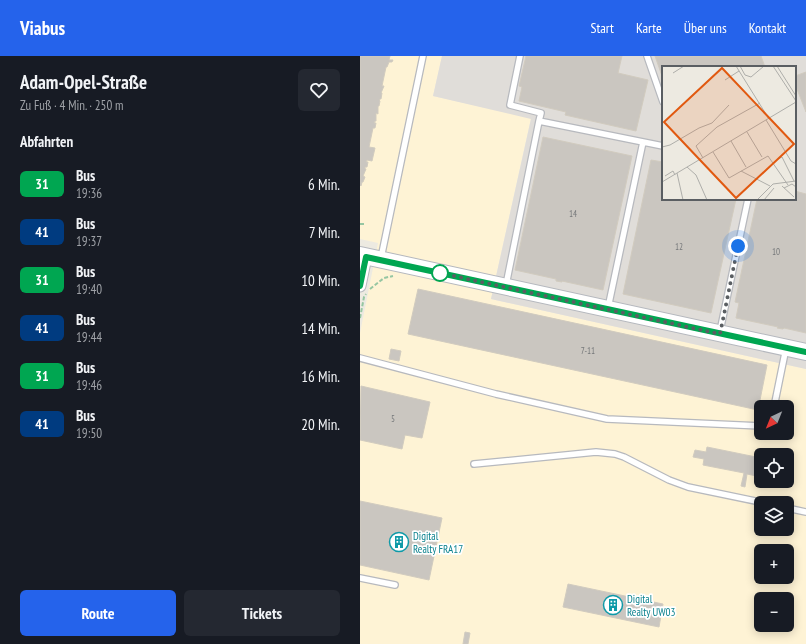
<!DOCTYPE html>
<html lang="de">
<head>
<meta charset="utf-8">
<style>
  body { margin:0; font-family:"PT Sans Narrow",sans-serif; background:#242831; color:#f1f3f6; height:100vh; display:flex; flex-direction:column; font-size:15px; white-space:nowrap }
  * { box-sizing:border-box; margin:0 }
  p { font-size:13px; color:#9ea1a6 }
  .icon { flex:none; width:22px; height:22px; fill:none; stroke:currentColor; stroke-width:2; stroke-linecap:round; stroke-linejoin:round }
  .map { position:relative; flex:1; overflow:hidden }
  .sheet { display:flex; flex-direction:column; background:#171b24; width:360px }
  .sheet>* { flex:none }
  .badge { padding:0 8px; border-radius:6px; font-size:14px; line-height:26px }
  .needle { width:26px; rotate:223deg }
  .buttons { position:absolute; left:394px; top:344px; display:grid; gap:8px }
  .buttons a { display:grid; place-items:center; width:40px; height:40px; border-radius:6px; background:#171b24; box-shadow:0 2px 10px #0003; font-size:20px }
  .you { position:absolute; width:20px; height:20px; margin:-10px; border:3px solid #fff; border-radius:50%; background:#1a73e8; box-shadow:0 0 0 6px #1a73e833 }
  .map>.badge { position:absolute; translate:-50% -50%; box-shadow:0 0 0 2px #fff }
  h2 { padding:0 20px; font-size:15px; line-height:36px }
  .round { display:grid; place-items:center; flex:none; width:42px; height:42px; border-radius:6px; background:#242831 }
  .headline { display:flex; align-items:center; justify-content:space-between; height:68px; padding:0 20px }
  h1 { font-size:19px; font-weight:700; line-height:30px }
  .button { display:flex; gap:8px; margin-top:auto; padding:8px 20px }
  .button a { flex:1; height:46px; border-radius:6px; background:#2563eb; color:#fff; font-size:16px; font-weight:700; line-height:46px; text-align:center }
  .button a+a { background:#242831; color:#f1f3f6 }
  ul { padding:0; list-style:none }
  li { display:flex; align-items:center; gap:12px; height:48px; padding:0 20px }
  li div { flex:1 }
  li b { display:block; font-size:15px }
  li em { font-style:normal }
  li .badge { min-width:44px; font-weight:700; text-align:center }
  header { display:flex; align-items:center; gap:24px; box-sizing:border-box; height:56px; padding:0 20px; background:#2563eb; color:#fff }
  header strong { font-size:19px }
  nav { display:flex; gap:22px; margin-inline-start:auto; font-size:14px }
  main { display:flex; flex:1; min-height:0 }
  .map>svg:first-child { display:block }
</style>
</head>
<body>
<header>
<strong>Viabus</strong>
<nav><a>Start</a><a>Karte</a><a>Über uns</a><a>Kontakt</a></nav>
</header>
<main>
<section class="sheet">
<div class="headline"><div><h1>Adam-Opel-Straße</h1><p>Zu Fuß · 4 Min. · 250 m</p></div><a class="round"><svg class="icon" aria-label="heart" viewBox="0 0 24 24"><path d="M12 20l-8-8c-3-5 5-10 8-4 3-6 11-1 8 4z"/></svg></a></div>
<h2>Abfahrten</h2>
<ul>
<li><span class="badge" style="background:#00a651;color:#fff">31</span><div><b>Bus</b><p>19:36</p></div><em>6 Min.</em></li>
<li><span class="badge" style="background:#003b80;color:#fff">41</span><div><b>Bus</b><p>19:37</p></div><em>7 Min.</em></li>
<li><span class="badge" style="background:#00a651;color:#fff">31</span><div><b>Bus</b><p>19:40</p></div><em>10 Min.</em></li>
<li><span class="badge" style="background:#003b80;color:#fff">41</span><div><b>Bus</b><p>19:44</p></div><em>14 Min.</em></li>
<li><span class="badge" style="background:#00a651;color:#fff">31</span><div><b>Bus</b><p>19:46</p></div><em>16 Min.</em></li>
<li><span class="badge" style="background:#003b80;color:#fff">41</span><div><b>Bus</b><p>19:50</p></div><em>20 Min.</em></li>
</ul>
<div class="button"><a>Route</a><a>Tickets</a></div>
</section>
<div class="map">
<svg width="446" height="588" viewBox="0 0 446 588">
  <rect width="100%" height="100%" fill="#edeae1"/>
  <path fill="#fef3d5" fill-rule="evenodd" d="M0,0H82L73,40L171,62L131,243L446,313V588H0V277L18,187L0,183ZM401,351H427V377H401ZM401,399H427V425H401ZM401,447H427V473H401ZM401,495H427V521H401ZM401,543H427V569H401Z"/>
  <path fill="#e0ddd9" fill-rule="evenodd" d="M82,0H446V313L131,243L171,63L73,40ZM303,11H435V143H303Z"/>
  <path fill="#cac6c0" stroke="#d1cbbf" d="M0,0H30L29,4H33L32,6H29L27,11H26L22,30H24L21,37H22L21,43H20L19,44L20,45L19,50H18V58L16,57V65H15L14,67H16L15,72H13L9,91L15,92L12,105L7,104L6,106H8L7,111H5V113H6L3,120L5,121L3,126H2L1,130L0,129Z
    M166,0H262L258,17L288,24L276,75L205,59L206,56L159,45L162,31L159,30Z
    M295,0H401L405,11H303V23Z
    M446,16V56L435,28V20Z
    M183,81L272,100L243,234L202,225V226L196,225V223L155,214Z
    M291,104L303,106V143H376L351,257L263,238Z
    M435,135L446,138V277L424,272L423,273L417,272L418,271L376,262L379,247L375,246L397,143H435Z
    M58,233L407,309L398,354L48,278Z
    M31,293L41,295L39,305L29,303Z
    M1,330L70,346L62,382L45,379L42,393L0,384Z
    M347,391L401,402V421L387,418L385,431L381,430L384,417L343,409L344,403L333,401L335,394L346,396Z
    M0,445L82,462L69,524L0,509Z
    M208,528L303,548L299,571L203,551Z
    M105,576L110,577L108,588H103Z"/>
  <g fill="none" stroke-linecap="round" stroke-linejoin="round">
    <defs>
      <path id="service" d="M160,0L150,49L181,57L179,65L303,90
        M287,0L303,46
        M21,202L63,0
        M146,229L179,65
        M248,252L283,86
        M360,275L388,143
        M0,302L136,338L247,363L401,370
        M414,351L426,292
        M114,408L236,396L255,398L264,401L309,424L328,431L405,447
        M427,452L446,456
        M0,522L35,529"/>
      <path id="minor" d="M0,230L6,201"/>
      <path id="secondary" d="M0,199L446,296"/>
    </defs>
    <use href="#service" stroke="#b7b9be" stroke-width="8"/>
    <use href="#minor" stroke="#b7b9be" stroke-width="13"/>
    <use href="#secondary" stroke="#b5b8be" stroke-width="18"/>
    <path stroke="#96c6a2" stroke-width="2" stroke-dasharray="4 2" stroke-linecap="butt" d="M0,168H4
      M10,233L24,222L33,220
      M0,262L4,241L6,238"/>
    <use href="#service" stroke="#fff" stroke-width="5.5"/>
    <use href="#minor" stroke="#fff" stroke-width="11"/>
    <use href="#secondary" stroke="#fff" stroke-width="16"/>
  </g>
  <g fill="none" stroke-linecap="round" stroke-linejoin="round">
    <defs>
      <path id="line" d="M0,230L6,201L446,296"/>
    </defs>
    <use href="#line" stroke="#fff" stroke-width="9"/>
    <use href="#line" stroke="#00a651" stroke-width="6"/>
    <path stroke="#5a5e62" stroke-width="4" stroke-dasharray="0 7.2" d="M80,217L360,278L378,190"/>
  </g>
  <defs>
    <symbol id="building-ring" viewBox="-11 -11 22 22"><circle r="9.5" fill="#fff" stroke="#0f9aa8" stroke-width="1.5"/><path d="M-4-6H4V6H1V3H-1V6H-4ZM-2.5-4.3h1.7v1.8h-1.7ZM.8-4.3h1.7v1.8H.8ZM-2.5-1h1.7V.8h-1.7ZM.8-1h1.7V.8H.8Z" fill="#0f9aa8"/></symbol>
  </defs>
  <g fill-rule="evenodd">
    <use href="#building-ring" x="28" y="475" width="22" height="22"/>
    <use href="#building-ring" x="242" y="538" width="22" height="22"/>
  </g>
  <circle fill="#fff" stroke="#00a651" stroke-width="2" cx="80" cy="217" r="8"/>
  <g text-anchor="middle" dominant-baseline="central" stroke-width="3.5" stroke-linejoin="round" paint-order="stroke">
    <g font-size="9" fill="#76787a">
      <text x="213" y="157">14</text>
      <text x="319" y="190">12</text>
      <text x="416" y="195">10</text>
      <text x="228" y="294">7-11</text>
      <text x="33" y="362">5</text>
    </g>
    <g font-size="11" fill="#0d838f" stroke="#fff" text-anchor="start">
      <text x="53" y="480">Digital<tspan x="53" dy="13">Realty FRA17</tspan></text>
      <text x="267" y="543">Digital<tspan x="267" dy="13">Realty UW03</tspan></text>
    </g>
  </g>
  <g transform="translate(302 10)">
    <rect width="134" height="134" fill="#edeae1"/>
    <path fill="none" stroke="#aeaeaa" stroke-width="1" d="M74,0L107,53M78,0L83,9L89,11L102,0M111,0L134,35M115,0L134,30M11,7L22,0M63,14L77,5M104,54L129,95L134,98M85,66L100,91M69,75L84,101M0,81L8,79L37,62L50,57L67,39M51,86L67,112L106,90L126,119M41,92L34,80L55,61L98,37M116,93L120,91L132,115M25,101L34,109L45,134M79,105L108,120M15,107L21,134M3,110L11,105L13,109M0,116L134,36M120,120L132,131M122,122L130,118L134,121M95,134L111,118L134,115M102,134L112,122"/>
    <path fill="#e15910" fill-opacity="0.15" stroke="#e15910" stroke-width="2" d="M60,2L132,78L74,132L2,56Z"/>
    <rect width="134" height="134" fill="none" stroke="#5a5e62" stroke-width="2"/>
  </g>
</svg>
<div class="buttons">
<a><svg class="needle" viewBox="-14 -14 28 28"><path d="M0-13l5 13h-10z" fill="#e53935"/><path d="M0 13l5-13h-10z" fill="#9ea1a6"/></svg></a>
<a><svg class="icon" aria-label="locate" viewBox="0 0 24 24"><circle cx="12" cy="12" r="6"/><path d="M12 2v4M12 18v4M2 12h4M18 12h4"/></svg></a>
<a><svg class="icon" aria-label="layers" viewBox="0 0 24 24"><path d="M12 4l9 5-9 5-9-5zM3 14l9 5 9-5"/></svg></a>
<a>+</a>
<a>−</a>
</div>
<div class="you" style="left:378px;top:190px"></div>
</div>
</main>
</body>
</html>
